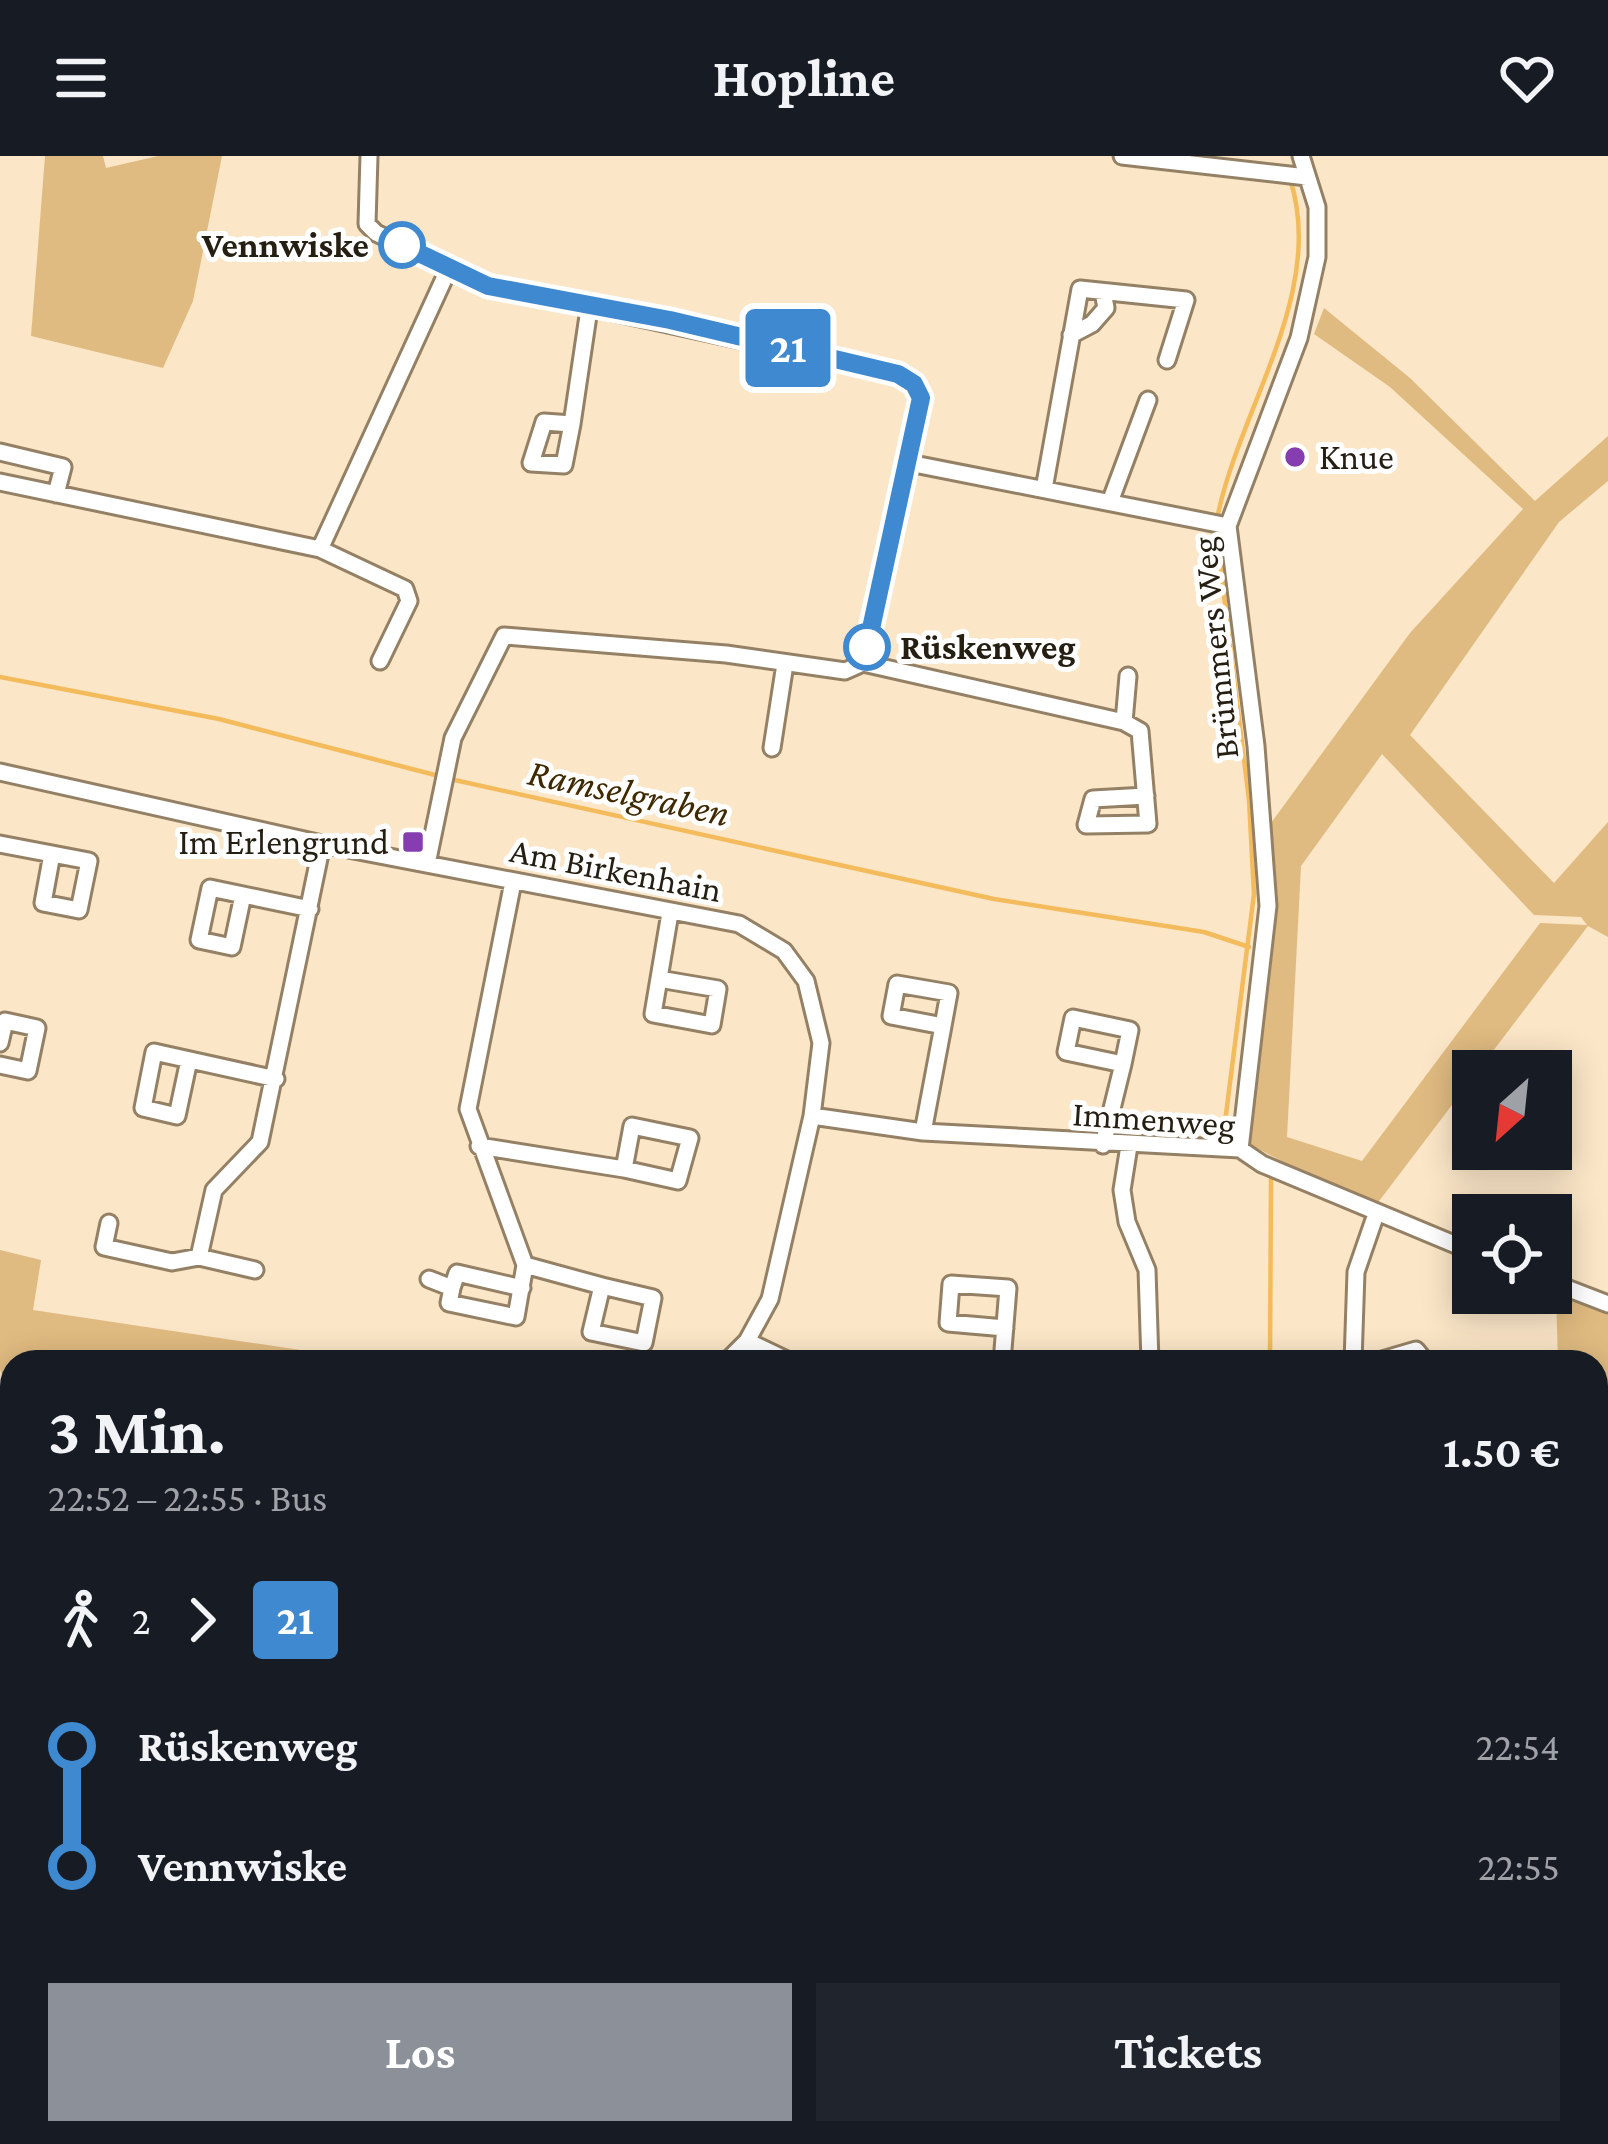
<!DOCTYPE html>
<html lang="de">
<head>
<meta charset="utf-8">
<style>
  body { margin:0; font-family:"Crimson Pro",serif; background:#20242c; color:#f1f3f6; height:100vh; display:flex; flex-direction:column; font-size:45px; white-space:nowrap }
  * { box-sizing:border-box; margin:0 }
  p { font-size:39px; color:#9ea1a6 }
  .icon { flex:none; width:66px; height:66px; fill:none; stroke:currentColor; stroke-width:2; stroke-linecap:round; stroke-linejoin:round }
  .map { position:relative; flex:1; overflow:hidden }
  .sheet { position:absolute; left:0px; top:1194px; width:1608px; height:795px; display:flex; flex-direction:column; background:#171b24; border-radius:36px 36px 0 0; box-shadow:0 6px 30px #0003 }
  .sheet>* { flex:none }
  .badge { padding:0 24px; border-radius:9px; font-size:42px; line-height:78px }
  .needle { width:78px; rotate:207deg }
  .fabs { position:absolute; left:1452px; top:894px; display:grid; gap:24px }
  .fabs a { display:grid; place-items:center; width:120px; height:120px; border-radius:0px; background:#171b24; box-shadow:0 6px 30px #0003; font-size:60px }
  .map>.badge { position:absolute; translate:-50% -50%; box-shadow:0 0 0 6px #fff }
  .legs { display:flex; align-items:center; gap:18px; height:132px; padding:0 48px; font-size:39px }
  .legs p { margin-inline-start:auto }
  .head { display:flex; align-items:center; justify-content:space-between; height:204px; padding:0 48px }
  h1 { font-size:66px; font-weight:700; line-height:90px }
  .action { display:flex; gap:24px; margin-top:auto; padding:24px 48px }
  .action a { flex:1; height:138px; border-radius:0px; background:#8c9099; color:#fff; font-size:48px; font-weight:700; line-height:138px; text-align:center }
  .action a+a { background:#20242c; color:#f1f3f6 }
  ul { padding:0 48px; list-style:none }
  li { display:flex; align-items:center; gap:42px; height:120px; font-size:45px }
  li i { display:grid; place-items:center; width:18px; height:100%; margin:0 15px; background:currentColor }
  li i::after { content:''; width:30px; height:30px; margin:-15px; border:9px solid; border-radius:50%; background:#171b24 }
  li p { margin-inline-start:auto }
  li:first-child i { background:linear-gradient(#0000 50%,currentColor 0) }
  li:last-child i { background:linear-gradient(currentColor 50%,#0000 0) }
  header { display:flex; justify-content:space-between; align-items:center; height:156px; padding:0 48px; background:#171b24; font-size:54px; font-weight:700 }
  .map>svg:first-child { display:block }
</style>
</head>
<body>
<header><svg class="icon" aria-label="menu" viewBox="0 0 24 24"><path d="M4 6h16M4 12h16M4 18h16"/></svg>Hopline<svg class="icon" aria-label="heart" viewBox="0 0 24 24"><path d="M12 20l-8-8c-3-5 5-10 8-4 3-6 11-1 8 4z"/></svg></header>
<div class="map">
<svg width="1608" height="1988" viewBox="0 0 1608 1988">
  <rect width="100%" height="100%" fill="#fbe6c7"/>
  <path fill="#e0bb81" fill-rule="evenodd" d="M45,0H103L106,12L158,0H222L193,145L163,212L31,180Z
    M1324,152L1410,222L1535,345L1608,280V325L1559,366L1410,579L1554,727L1608,666V781L1588,770L1373,1053L1249,988L1276,747L1271,667L1410,477L1523,353L1390,231L1314,178ZM1382,598L1534,759L1581,761L1587,769L1540,767L1362,1005L1287,981L1301,710Z
    M0,1094L41,1104L33,1154L380,1206H12V1250L0,1213Z
    M1556,1138L1608,1158V1249L1596,1265V1206H1558Z
    M538,1977H651L637,1988H502Z"/>
  <g fill="none" stroke-linecap="round" stroke-linejoin="round">
    <path stroke="#f4bb5c" stroke-width="4.5" d="M1217,363C1238,254 1327,136 1290,23
      M1216,374L1249,644L1254,738L1224,974
      M0,521L219,563L439,620
      M450,623L994,743L1204,776L1249,791
      M1270,1206L1271,1023
      M1280,1977L1281,1988"/>
    <defs>
      <path id="minor" d="M369,0L367,68L376,77L488,129L898,218L914,228L921,242L863,507
        M1122,0L1307,21
        M1071,179L1092,168L1106,152L1103,136
        M572,268L564,309L531,307L544,266L572,268L589,153
        M0,296L63,311L56,338
        M909,307L1228,370
        M0,326L320,393L449,112
        M1044,333L1080,133L1186,144L1167,204
        M1110,346L1148,244
        M320,393L405,433L409,445L380,505
        M1124,566L1128,520
        M772,592L785,508
        M0,616L322,688L739,768L784,795L806,825L821,887L812,960L770,1143L747,1185L726,1206
        M0,688L89,705L79,754L43,747L52,698
        M427,708L453,582L504,480L726,498L845,515L863,507L1124,566L1140,575L1148,668L1086,669L1093,643L1146,640
        M513,726L468,953L525,1109L602,1130L591,1176L644,1187L653,1142L602,1130
        M243,739L232,791L199,784L210,732L310,753
        M659,823L718,833L712,869L653,858L670,757
        M0,887L5,865L37,872L28,915L0,909
        M189,904L177,960L143,952L154,896L276,923
        M812,960L923,976L1240,993L1262,1008L1473,1096
        M923,976L943,870L891,860L897,828L949,837L943,870
        M1103,989L1123,908L1066,896L1073,862L1130,874L1123,908
        M479,990L624,1013L632,970L690,982L678,1025L624,1013
        M1129,990L1122,1034L1127,1066L1147,1114L1150,1206
        M1240,993L1268,750L1256,590L1228,370L1299,182L1317,101V51L1301,0
        M109,1067L104,1091L172,1106L199,1101L255,1114
        M199,1101L214,1034L260,986L322,688
        M429,1123L452,1132L449,1147L516,1161L525,1109
        M1551,1126L1608,1148
        M452,1132L457,1117L522,1132
        M747,1185L791,1206
        M1002,1206L1008,1132L951,1128L948,1167L1005,1172
        M1353,1206L1356,1116L1376,1058
        M1375,1206L1416,1194L1426,1206
        M5,1399L4,1467L12,1488
        M0,1796L12,1811
        M0,1838L12,1827
        M252,1977L256,1988
        M0,1988L12,1977"/>
    </defs>
    <use href="#minor" stroke="#948165" stroke-width="21"/>
    <use href="#minor" stroke="#fff" stroke-width="15"/>
  </g>
  <g fill="none" stroke-linecap="round" stroke-linejoin="round">
    <defs>
      <path id="line-1" d="M402,89L488,130L670,164L898,218L914,228L921,242L867,491"/>
    </defs>
    <use href="#line-1" stroke="#fff" stroke-width="27"/>
    <use href="#line-1" stroke="#3f89d0" stroke-width="18"/>
  </g>
  <g fill="#fff" stroke="#3f89d0" stroke-width="6">
    <circle cx="402" cy="89" r="21"/>
    <circle cx="867" cy="491" r="21"/>
  </g>
  <g fill="#863daf" stroke="#fff" stroke-width="4.5">
    <circle cx="1295" cy="301" r="12"/>
    <rect x="401" y="674" width="24" height="24" rx="6"/>
  </g>
  <g text-anchor="middle" dominant-baseline="central" stroke-width="10" stroke-linejoin="round" paint-order="stroke">
    <g font-size="36" font-weight="bold" fill="#251e13" stroke="#fff" text-anchor="end">
      <text x="369" y="89">Vennwiske</text>
      <text x="900" y="491" text-anchor="start">Rüskenweg</text>
    </g>
    <g font-size="36" fill="#251e13" stroke="#fff" text-anchor="start">
      <text x="1319" y="301">Knue</text>
      <text x="389" y="686" text-anchor="end">Im Erlengrund</text>
    </g>
    <g font-size="36" fill="#251e13" stroke="#fff">
      <text transform="translate(1215 492) rotate(-96)">Brümmers Weg</text>
      <text transform="translate(616 714) rotate(11)">Am Birkenhain</text>
      <text transform="translate(1154 963) rotate(4)">Immenweg</text>
    </g>
    <g font-size="39" font-style="italic" fill="#3f2900" stroke="#fff">
      <text transform="translate(629 636) rotate(12)">Ramselgraben</text>
    </g>
  </g>
</svg>
<div class="fabs">
<a><svg class="needle" viewBox="-14 -14 28 28"><path d="M0-13l5 13h-10z" fill="#e53935"/><path d="M0 13l5-13h-10z" fill="#9ea1a6"/></svg></a>
<a><svg class="icon" aria-label="locate" viewBox="0 0 24 24"><circle cx="12" cy="12" r="6"/><path d="M12 2v4M12 18v4M2 12h4M18 12h4"/></svg></a>
</div>
<b class="badge" style="left:788px;top:192px;background:#3f89d0;color:#fff">21</b>
<section class="sheet">
<div class="head"><div><h1>3 Min.</h1><p>22:52 – 22:55 · Bus</p></div><b>1.50 €</b></div>
<div class="legs"><svg class="icon" aria-label="walk" viewBox="0 0 24 24"><circle cx="13" cy="4" r="2"/><path d="M13 8l-2 6 4 7M11 14l-3 7M7 12l3-4h3l4 4"/></svg>2<svg class="icon" aria-label="forward" viewBox="0 0 24 24"><path d="M9 5l7 7-7 7"/></svg><b class="badge" style="background:#3f89d0;color:#fff">21</b></div>
<ul>
<li><i style="color:#3f89d0"></i><b>Rüskenweg</b><p>22:54</p></li>
<li><i style="color:#3f89d0"></i><b>Vennwiske</b><p>22:55</p></li>
</ul>
<div class="action"><a>Los</a><a>Tickets</a></div>
</section>
</div>
</body>
</html>
